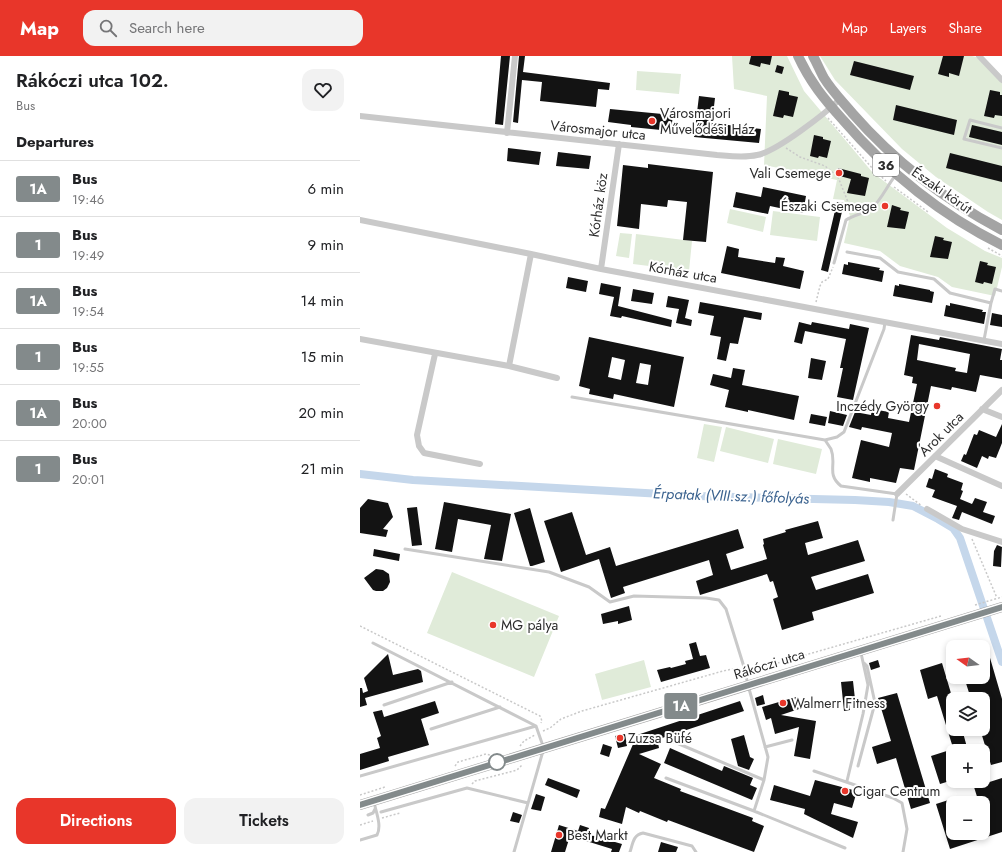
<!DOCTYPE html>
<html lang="en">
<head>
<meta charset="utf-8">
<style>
  body { margin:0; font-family:Jost,sans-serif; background:#f2f2f2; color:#202124; height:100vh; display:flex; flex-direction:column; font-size:15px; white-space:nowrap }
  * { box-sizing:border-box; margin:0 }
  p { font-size:13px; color:#757577 }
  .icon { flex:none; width:22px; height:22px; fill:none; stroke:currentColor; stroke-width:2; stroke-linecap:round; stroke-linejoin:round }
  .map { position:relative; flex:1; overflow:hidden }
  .panel { display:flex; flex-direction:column; background:#fff; width:360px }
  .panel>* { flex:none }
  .badge { padding:0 8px; border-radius:3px; font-size:14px; line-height:26px }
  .needle { width:26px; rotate:284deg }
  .buttons { position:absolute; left:586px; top:584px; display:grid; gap:8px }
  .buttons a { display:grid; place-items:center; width:44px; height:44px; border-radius:8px; background:#fff; box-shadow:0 2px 6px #0003; font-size:20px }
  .map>.badge { position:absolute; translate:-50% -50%; box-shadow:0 0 0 2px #fff }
  h2 { padding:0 16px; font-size:15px; line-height:36px }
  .round { display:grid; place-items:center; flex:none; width:42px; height:42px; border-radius:12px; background:#f2f2f2 }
  .overview { display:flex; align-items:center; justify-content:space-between; height:68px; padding:0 16px }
  h1 { font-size:19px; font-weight:600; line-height:30px }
  .button { display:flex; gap:8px; margin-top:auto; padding:8px 16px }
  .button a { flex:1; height:46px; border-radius:12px; background:#e8362a; color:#fff; font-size:16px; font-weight:600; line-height:46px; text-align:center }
  .button a+a { background:#f2f2f2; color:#202124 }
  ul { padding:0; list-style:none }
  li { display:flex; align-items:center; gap:12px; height:56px; padding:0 16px; border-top:1px solid #e0e0e0 }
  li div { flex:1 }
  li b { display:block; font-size:15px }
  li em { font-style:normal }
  li .badge { min-width:44px; font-weight:700; text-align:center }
  header { display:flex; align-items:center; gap:24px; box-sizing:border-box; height:56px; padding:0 20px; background:#e8362a; color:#fff }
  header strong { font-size:19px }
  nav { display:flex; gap:22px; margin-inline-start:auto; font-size:14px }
  .search { width:280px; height:36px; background:#f2f2f2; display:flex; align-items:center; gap:10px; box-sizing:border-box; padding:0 14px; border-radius:12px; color:#757577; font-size:15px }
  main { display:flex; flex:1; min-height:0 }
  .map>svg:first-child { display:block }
</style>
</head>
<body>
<header>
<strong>Map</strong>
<div class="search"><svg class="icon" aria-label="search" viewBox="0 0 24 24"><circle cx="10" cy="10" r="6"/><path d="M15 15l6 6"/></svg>Search here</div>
<nav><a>Map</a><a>Layers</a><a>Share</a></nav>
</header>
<main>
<section class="panel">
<div class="overview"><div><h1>Rákóczi utca 102.</h1><p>Bus</p></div><a class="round"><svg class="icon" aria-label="heart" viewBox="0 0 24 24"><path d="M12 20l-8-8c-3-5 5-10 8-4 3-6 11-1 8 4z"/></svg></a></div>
<h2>Departures</h2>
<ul>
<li><span class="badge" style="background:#838a8b;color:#fff">1A</span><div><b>Bus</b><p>19:46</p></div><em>6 min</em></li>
<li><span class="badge" style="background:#838a8b;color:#fff">1</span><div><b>Bus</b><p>19:49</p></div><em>9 min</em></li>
<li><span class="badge" style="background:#838a8b;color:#fff">1A</span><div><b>Bus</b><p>19:54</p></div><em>14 min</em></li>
<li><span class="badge" style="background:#838a8b;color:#fff">1</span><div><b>Bus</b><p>19:55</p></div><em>15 min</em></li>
<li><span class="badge" style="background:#838a8b;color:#fff">1A</span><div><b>Bus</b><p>20:00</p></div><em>20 min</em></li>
<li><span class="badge" style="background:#838a8b;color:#fff">1</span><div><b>Bus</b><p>20:01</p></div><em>21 min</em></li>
</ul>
<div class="button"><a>Directions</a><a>Tickets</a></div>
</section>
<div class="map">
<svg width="642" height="796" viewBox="0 0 642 796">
  <rect width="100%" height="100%" fill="#fff"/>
  <path fill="#e0ebd9" d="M372,0H427L444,35L513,117L587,172L625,195L642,202V211L635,240L592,231L578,221L540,210L520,195L484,187L490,160L484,144L473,143L477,124L404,109L407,40L374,33Z
    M460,0H612L616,1L642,26V164L628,156L576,121L542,93L475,24Z
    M277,15L321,18L319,38L276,34Z
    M370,153L406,161L403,176L367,167Z
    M413,155L460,161L457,185L410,179Z
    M260,177L272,178L269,202L256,200Z
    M276,178L332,185L329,215L273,208Z
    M344,368L362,371L354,406L337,402Z
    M366,371L414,383L408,407L360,395Z
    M418,383L462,393L456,418L413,408Z
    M92,516L199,560L174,621L67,577Z
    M284,604L291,631L242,644L235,618Z"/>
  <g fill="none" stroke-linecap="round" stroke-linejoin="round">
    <path stroke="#c5d7eb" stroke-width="8" d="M0,418L53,424L338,440L495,444L529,446L553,450L578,463L593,472L600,482L642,606"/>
  </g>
  <path fill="#131313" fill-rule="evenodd" d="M141,0H150L143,69L135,68Z
    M159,0H165L163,16L250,27L249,34L238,33L236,51L180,45L182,26L162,24L158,67L153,66Z
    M391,0H412L410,9L401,7L400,11L389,8Z
    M583,0H604L599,20L589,17V21L578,18Z
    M494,5L554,20L550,34L490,19Z
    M417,9L424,11L422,18L415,16Z
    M419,34L429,36V39L438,41L433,61L424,59L423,62L413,60Z
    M630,34L640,36V39H642V60L635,59L634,62L624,60Z
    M339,40L355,42L352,67L401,73L399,87L334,81Z
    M536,49L597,64L594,79L533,64Z
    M250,53L313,59L311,75L271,71V69L248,66Z
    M612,69L642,76V89L609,81Z
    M454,79L463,81V83L471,85L467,102L459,100L458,102L450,100Z
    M148,92L181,96L179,109L147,105Z
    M198,96L231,100L229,113L196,110Z
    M590,97L642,110V126L586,112Z
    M288,108L353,116L346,186L323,184L327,146L308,144L307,151L281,148L279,173L257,170L263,109L288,112Z
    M478,112L501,118V120L509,122L505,140L487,137L491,123L476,119Z
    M403,131L446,140L443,157L410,150L408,158L373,151L376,136L401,141Z
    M477,146L484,147L468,216L461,214Z
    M532,149L541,152L540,154L549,156L545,173L527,171Z
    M575,180L584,182L583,184L592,186L588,203L570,201Z
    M367,190L379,193L378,201L415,207L416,201L425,202L423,210L444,215L440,233L361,217Z
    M620,205L628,207L627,209L636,211L632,228L624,226L623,228L615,226Z
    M488,206L520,212L519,214L524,215L522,226L482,218L484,208L488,209Z
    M208,221L228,225L226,236L206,232Z
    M241,227L261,231L258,250L312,264L311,271L262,260L261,262L250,260L254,241L239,238Z
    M539,228L570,234V235L574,236L572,247L533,240L535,229L539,230Z
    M273,233L294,237L292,248L271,245Z
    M308,240L329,244L325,262L332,264L331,270L316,267L319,253L306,251Z
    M340,246L402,257L401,264L384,261L378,288L370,287L366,305L357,303L361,281L350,279L354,260L338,257Z
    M590,247L623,254L622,256H626L624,268L584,260L586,249L590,250Z
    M632,257L642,259V271L630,269Z
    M439,266L451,269L452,266L489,273L490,268L509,272L493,344L477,341L483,312H480L486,283L445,275L442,288L434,286Z
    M551,279L579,284L580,281L642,293L640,304H642V323L620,319L616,336L592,331L591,334L571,330L554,414L540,412L536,427L510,422V426L492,422L501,384L529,391L532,377L502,371L501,374L489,371L495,356L511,359L512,353L529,356L528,362L549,366L557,328L552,327L553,321L544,319ZM559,288L610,298L607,317L595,315L596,312L557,304Z
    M229,281L324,301L314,351L254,338L253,343L229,338L230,333L219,330ZM252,301L265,304L261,324L248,321ZM280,307L291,309L288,329L276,327Z
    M451,302L466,305L462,324L448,322Z
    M373,312L385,314L382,329L439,340L434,364L388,354V356L365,351L369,334L350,329L353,318L371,322Z
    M470,355L487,359L483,370L468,367Z
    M451,358L467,361L465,370L449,367Z
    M642,368V387L636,402L629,400L628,403L622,400L617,412L601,405L604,398L606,399L614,378L617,379L619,374L636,381Z
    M575,413L588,418L587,421L603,427L601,434L603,435L600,443L612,448L615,442L627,446L623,456L635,460L632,468L602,456L599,464L592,462L597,450L572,441L575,434L566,431L569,422L572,423Z
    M8,443L28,447L33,461L23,473L28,474L26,481L0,477V452Z
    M84,446L151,458L142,505L124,503L131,469L98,463L92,496L75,493Z
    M57,451L62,489L52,490L47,452Z
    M170,452L185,506L172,510H170L154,457Z
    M212,456L226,499L250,491L256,510L378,473L384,492L366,498L371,514L407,503L403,489L404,488L403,483L426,476L425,474L458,465L463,482L445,487L448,499L498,484L505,505L451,521L456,534L508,518L514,537L452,556L454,564L422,574L413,543L418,541L413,525L410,526L407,518L340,539L336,525L353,519L349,504L263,531L265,537L251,542L239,503L201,516L184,465Z
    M637,489L642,491L641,511L633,510L634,495Z
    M14,493L40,498L39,505L13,500Z
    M16,513L23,514L29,518L30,526L27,532L23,535H16L13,534L4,522Z
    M269,550L272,564L258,568V565L243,568L241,558Z
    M336,586L340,600L346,599L350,612L301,626L297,614L310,611L311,612L326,608L325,605L333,603L329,588Z
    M628,595L642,643V706L631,709L620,673H623V643H611L604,621H623V597Z
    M28,598L33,619L58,613L61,615L63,626L5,642L7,649L0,651V632H2L3,637L8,635L4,622Z
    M518,604L520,611L511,614L509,607Z
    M582,607L593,644V673H602L608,695H594L577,640L568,643L560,614Z
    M493,625L495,643L489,644L490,654L484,655L481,626Z
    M537,637L570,747L551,753L536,702L517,708L512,691L531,685L518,642Z
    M403,639L405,648L397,650L395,642Z
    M436,641L439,653L421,659L456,665L450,703L434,700L439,671L415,678L411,662L406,664L402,651Z
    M75,645L79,657L61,663L69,689L28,701L29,705L0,714V698L20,692L17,682L21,680L13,656L22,654L24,661Z
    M380,645L384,655L293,685L298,687L299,692L279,698L301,708L294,722L321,733L320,735L393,762L392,765L404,770L394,796L308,764L307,766L280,755L279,757L266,751L262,768L239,761L241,752L245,753L277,679Z
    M265,678L267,690L258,692L255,680Z
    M384,679L390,701L394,703L389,714L378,710L371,683Z
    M243,688L252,691L249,701L240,698Z
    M310,692L362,715L364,710L393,722L390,729L397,732L392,744L304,707Z
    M593,693V724L580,728L571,700Z
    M188,722L220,734L217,742L185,729Z
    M642,722V776L590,793L576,748L601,740L604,747H593V777H623V747H619L614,731Z
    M455,724L497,735L492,752L474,747L471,758L498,766L493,782L444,758L445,753L410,744L414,729L450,740Z
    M176,738L185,741L181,755L171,753Z
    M153,756L162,759L159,767L150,765Z
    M199,769L218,775L220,769L229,772L227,778L262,788L259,796H251L252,793L210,780L205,796H191Z
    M301,786L318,791L316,796H298Z"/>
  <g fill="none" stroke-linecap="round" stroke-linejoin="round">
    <path stroke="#c9c9c9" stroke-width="1.5" stroke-dasharray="2 2" stroke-linecap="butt" d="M468,62L513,113L526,125
      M426,92L440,101L465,110L478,121L492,156
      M534,131L568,156
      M628,192L642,200
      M456,246L460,230L462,226L468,223L473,211
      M546,438L562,450
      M612,483L637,542
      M615,549L642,541
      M0,570L180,660L182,665L181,667
      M390,611L407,610L581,560
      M183,675L190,672L201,663L222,655L363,615L378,612
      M160,690L164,685L175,679
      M95,710L98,706L126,698L130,699
      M112,728L115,725L157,714L162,709
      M0,739L25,731
      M22,762L40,757
      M0,769L13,765"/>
    <path stroke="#c9c9c9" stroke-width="3" d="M642,72L610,64L604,83L642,92
      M487,196L520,202L538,216L574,223L590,237L631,247L624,284
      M474,207L486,164C494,159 505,157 512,152C522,143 527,130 535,120
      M631,247L635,233L642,235
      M212,341L465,384C467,387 469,390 471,393C477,408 466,418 481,430L537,438L533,464
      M465,384L477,381L484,376L524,273L525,266
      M45,493L189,516L229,531L250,546L274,540L346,542L359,544L366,553L384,611L388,629L408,701L404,724L394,755
      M13,587L176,670L183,690
      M24,649L92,626
      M71,673L140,651
      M312,685L404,724
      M405,691L432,684
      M498,710L515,647L507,610L504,607
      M454,715L533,742L542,747L547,773L543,796
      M0,720L176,670
      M306,722L394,755L485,792
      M487,725L503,658L508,629L501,597
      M21,756L107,732L168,747
      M8,759L13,757L15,753
      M0,784L17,779C22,770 16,756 14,746
      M154,796L183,695
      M270,796C273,787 273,779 283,777L332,790L336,796"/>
    <path stroke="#c9c9c9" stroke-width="6" d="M619,0L642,24
      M0,60L357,99C370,100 384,102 397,99C416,96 466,57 480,43
      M147,77L155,0
      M0,164L171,198L241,213L642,288
      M241,213L259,88
      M0,283L149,310L171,198
      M75,298L57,379L59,390L64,397L120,408
      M149,310L197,322
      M622,353L642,361
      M575,400L642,430
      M537,438L642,334
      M567,453L602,473L642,486"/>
    <path stroke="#a4a4a4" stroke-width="10" d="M438,0C450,26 464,43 483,64C527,115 581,159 642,189
      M453,0C457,7 460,15 464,22C472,35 483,46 493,58C535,106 585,144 642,174
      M0,749L642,551"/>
  </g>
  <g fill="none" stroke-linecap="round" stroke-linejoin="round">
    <defs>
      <path id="line" d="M0,749L642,551"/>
    </defs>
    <use href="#line" stroke="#fff" stroke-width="9"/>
    <use href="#line" stroke="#838a8b" stroke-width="6"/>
  </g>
  <g fill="#e8362a" stroke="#fff" stroke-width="1.5">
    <circle cx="292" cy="65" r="4"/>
    <circle cx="479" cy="117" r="4"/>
    <circle cx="525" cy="150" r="4"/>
    <circle cx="577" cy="350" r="4"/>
    <circle cx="133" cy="569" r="4"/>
    <circle cx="423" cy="647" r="4"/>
    <circle cx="260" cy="682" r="4"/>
    <circle cx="485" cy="735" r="4"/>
    <circle cx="199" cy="779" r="4"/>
  </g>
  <circle fill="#fff" stroke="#838a8b" stroke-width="2" cx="137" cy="706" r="8"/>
  <g text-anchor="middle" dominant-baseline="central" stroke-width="4" stroke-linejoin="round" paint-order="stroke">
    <rect fill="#fff" stroke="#6b6b6b" stroke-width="1" x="513" y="98" width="26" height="22" rx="3"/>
    <g font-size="13" font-weight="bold" fill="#2c2c2c">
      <text x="526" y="109">36</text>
    </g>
    <g font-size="14" fill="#2c2c2c" stroke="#fff" text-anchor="start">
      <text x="300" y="57">Városmajori<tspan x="300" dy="16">Művelődési Ház</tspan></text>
      <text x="471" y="117" text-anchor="end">Vali Csemege</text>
      <text x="517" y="150" text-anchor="end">Északi Csemege</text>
      <text x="569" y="350" text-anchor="end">Inczédy György</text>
      <text x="141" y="569">MG pálya</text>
      <text x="431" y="647">Walmerr Fitness</text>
      <text x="268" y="682">Zuzsa Büfé</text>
      <text x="493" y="735">Cigar Centrum</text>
      <text x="207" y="779">Best Markt</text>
    </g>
    <g font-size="14" fill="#2c2c2c" stroke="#fff">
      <text transform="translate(238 74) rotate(6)">Városmajor utca</text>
      <text transform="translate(582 134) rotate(35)">Északi körút</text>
      <text transform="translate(238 149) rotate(-82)">Kórház köz</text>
      <text transform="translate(323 216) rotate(10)">Kórház utca</text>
      <text transform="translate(581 378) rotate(-45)">Árok utca</text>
      <text transform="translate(409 608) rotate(-17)">Rákóczi utca</text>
    </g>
    <g font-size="15" font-style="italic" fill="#3a628f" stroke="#fff">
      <text transform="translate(371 440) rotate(2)">Érpatak (VIII.sz.) főfolyás</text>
    </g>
  </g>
</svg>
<div class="buttons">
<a><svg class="needle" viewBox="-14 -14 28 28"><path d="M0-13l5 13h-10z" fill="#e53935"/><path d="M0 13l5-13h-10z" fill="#757577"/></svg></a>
<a><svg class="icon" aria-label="layers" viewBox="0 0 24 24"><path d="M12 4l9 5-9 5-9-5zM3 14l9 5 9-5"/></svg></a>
<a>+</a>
<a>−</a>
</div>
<b class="badge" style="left:321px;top:650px;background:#838a8b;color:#fff">1A</b>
</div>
</main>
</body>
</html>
